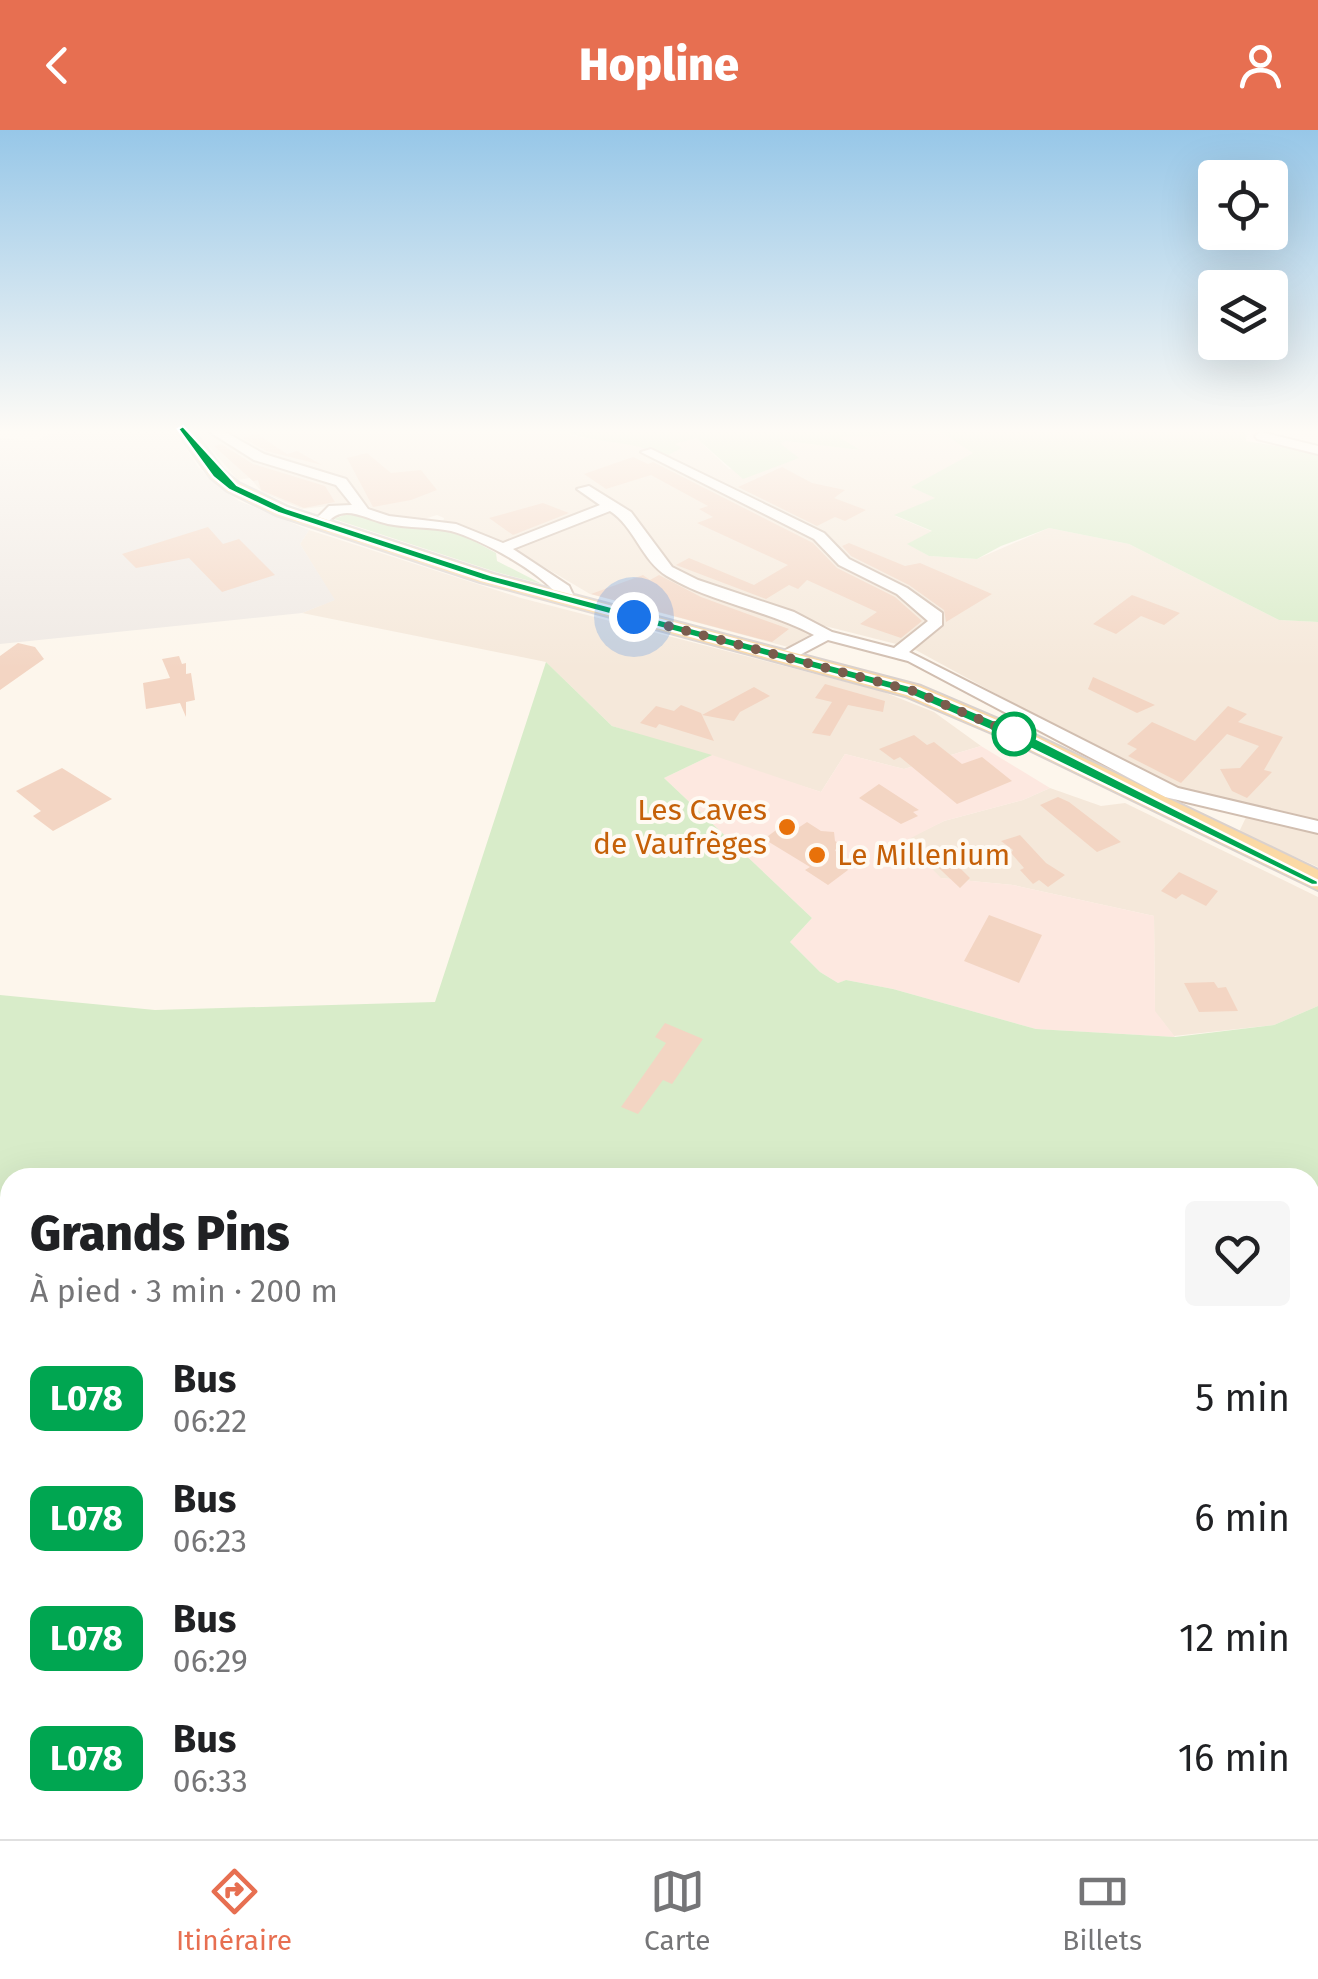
<!DOCTYPE html>
<html lang="fr">
<head>
<meta charset="utf-8">
<style>
  body { margin:0; font-family:"Fira Sans",sans-serif; background:#f6f6f6; color:#202124; height:100vh; display:flex; flex-direction:column; font-size:38px; white-space:nowrap }
  * { box-sizing:border-box; margin:0 }
  p { font-size:32px; color:#757577 }
  .icon { flex:none; width:55px; height:55px; fill:none; stroke:currentColor; stroke-width:2; stroke-linecap:round; stroke-linejoin:round }
  .map { position:relative; flex:1; overflow:hidden }
  .side { position:absolute; left:0px; top:1038px; width:1320px; height:672px; display:flex; flex-direction:column; background:#fff; border-radius:30px 30px 0 0; box-shadow:0 10px 40px #0002 }
  .side>* { flex:none }
  .badge { padding:0 20px; border-radius:15px; font-size:35px; line-height:65px }
  .controls { position:absolute; left:1198px; top:30px; display:grid; gap:20px }
  .controls a { display:grid; place-items:center; width:90px; height:90px; border-radius:10px; background:#fff; box-shadow:0 10px 40px #0002; font-size:50px }
  .you { position:absolute; width:50px; height:50px; margin:-25px; border:8px solid #fff; border-radius:50%; background:#1a73e8; box-shadow:0 0 0 15px #1a73e833 }
  .map>.badge { position:absolute; translate:-50% -50%; box-shadow:0 0 0 5px #fff }
  .round { display:grid; place-items:center; flex:none; width:105px; height:105px; border-radius:10px; background:#f6f6f6 }
  .headline { display:flex; align-items:center; justify-content:space-between; height:170px; padding:0 30px }
  h1 { font-size:48px; font-weight:800; line-height:75px }
  ul { padding:0; list-style:none }
  li { display:flex; align-items:center; gap:30px; height:120px; padding:0 30px }
  li div { flex:1 }
  li b { display:block; font-size:38px }
  li em { font-style:normal }
  li .badge { min-width:110px; font-weight:700; text-align:center }
  header { display:flex; justify-content:space-between; align-items:center; height:130px; padding:0 30px; background:#e76f51; color:#fff; font-size:45px; font-weight:800 }
  .tab-bar { display:flex; justify-content:space-around; align-items:center; height:140px; border-top:2px solid #e0e0e0; background:#fff; font-size:28px; color:#757577 }
  .tab-bar a { display:grid; justify-items:center; gap:5px }
  .tab-bar .current { color:#e76f51 }
  .map>svg:first-child { display:block }
</style>
</head>
<body>
<header><svg class="icon" aria-label="back" viewBox="0 0 24 24"><path d="M15 5l-7 7 7 7"/></svg>Hopline<svg class="icon" aria-label="person" viewBox="0 0 24 24"><circle cx="12" cy="8" r="4"/><path d="M4 21q1-7 8-7t8 7"/></svg></header>
<div class="map">
<svg width="1318" height="1709" viewBox="0 0 1318 1709">
  <rect width="100%" height="100%" fill="#fdf6ec"/>
  <path fill="#f5e8da" d="M194,299H559L576,307L625,312L652,320L696,308L729,339L768,337L798,328L780,314L785,311L859,320L838,307L878,306L899,299H936L974,323L913,357L936,368L895,386L933,402L908,414L929,426L977,429L1049,398L1129,414L1279,490L1318,492V737L1239,702L1249,681L1186,667L912,518L825,496L788,517L590,464L512,418L474,400L443,392L444,388L437,385L421,390L402,389L382,385L363,372L302,379L262,362L250,348L238,350Z
    M309,400L521,468L881,561L934,582L981,616L904,639L845,624L821,662L612,596L546,532L302,483L334,470L300,414Z
    M1050,658L1101,676L1125,673L1318,767V876L1274,895L1174,906L1155,882L1154,786L1013,755L940,748L905,710L944,691L1023,670Z"/>
  <path fill="#fde8e0" d="M981,616L1050,658L1023,670L944,691L905,711L941,748L1013,755L1154,786L1155,881L1175,907L1036,899L893,859L846,850L838,853L820,842L790,812L812,788L664,648L712,625L821,662L845,624L904,639Z"/>
  <path fill="#efe9e4" d="M59,299H173L199,338L220,358L239,371L309,400L300,414L335,470L302,483L0,514V308L36,311Z"/>
  <path fill="#d8ecc9" fill-rule="evenodd" d="M559,299H899L878,306L839,307L860,320L785,311L781,314L799,328L743,349L696,308L675,314L682,318L664,327C631,308 592,315 559,299Z
    M936,299H1247L1246,311L1318,323V492L1279,490L1129,414L1049,398L1001,416L977,429L929,426L907,414L932,401L894,385L935,368L911,357L973,323Z
    M352,382L383,392L459,403L496,423L497,431L542,454L496,442L334,389Z
    M546,532L612,596L712,625L664,648L812,788L790,812L820,842L838,853L846,850L893,859L1036,899L1175,907L1274,895L1318,876V1709H0V865L155,880L435,872ZM10,1048H1310V1700H10Z"/>
  <path fill="#f3d5c3" d="M257,304L287,324L297,321L322,335L266,321L243,308Z
    M221,314L253,334L325,356L335,372L304,378L261,360L258,350L253,351L214,316Z
    M367,323L391,343L421,340L437,360L411,370L373,377L347,328Z
    M633,327L648,334L653,332L813,413L837,438L895,467L922,491L901,508L860,494L877,482L807,450L798,459L789,455L766,469L676,435L689,428L754,455L788,435L697,393L713,387L699,379L708,376L651,345L606,359L584,344Z
    M782,337L812,353L845,360L834,368L866,380L845,391L835,387L817,396L738,357Z
    M543,373L569,383L513,405L489,388Z
    M208,397L223,414L239,409L275,445L222,462L189,428L136,438L122,424Z
    M849,413L905,436L920,433L992,464L946,492L944,480L909,455L851,426L842,416Z
    M643,445L650,450L659,445L701,467L789,499L772,512L591,464Z
    M1132,465L1180,483L1164,495L1141,486L1116,504L1093,494Z
    M18,513L35,517L44,529L0,560V526Z
    M179,526L182,534L186,533V544L191,543L195,570L186,572V587L180,573L146,579L143,553L170,548L162,529Z
    M1093,547L1155,575L1137,583L1088,559Z
    M825,554L885,571L883,582L848,575L830,606L812,603L832,572L815,568Z
    M754,557L770,566L740,582L734,591L702,585Z
    M681,575L701,583L714,611L659,594L656,598L640,593L656,576L674,581Z
    M1228,576L1247,584L1238,592L1283,607L1264,640L1272,642L1247,668L1232,661L1220,639L1240,638L1259,616L1227,604L1181,653L1128,626L1137,619L1127,614L1152,592L1195,611Z
    M914,605L927,615L934,612L962,634L982,627L1012,651L957,674L900,627L894,630L879,619Z
    M62,638L112,669L53,701L33,686L41,681L16,661Z
    M879,654L919,680L913,682L918,686L901,694L859,668Z
    M1058,667L1069,672L1121,712L1097,722L1040,675Z
    M787,692L798,698L807,692L821,701L834,702L835,711L841,715L835,720L848,740L828,755L805,740L810,737L764,709Z
    M1020,705L1046,733L1065,745L1048,757L1039,750L1033,754L1020,740L1024,738L1011,723L1013,720L1001,711Z
    M938,717L943,722L957,717L971,729L957,735L970,748L960,758L925,725Z
    M1179,742L1218,761L1206,776L1182,764L1176,769L1161,761Z
    M989,785L1042,805L1019,853L964,831Z
    M1214,852L1218,858L1226,857L1238,881L1199,882L1184,853Z
    M665,893L703,909L672,954L663,950L638,984L621,977L666,913L655,907Z"/>
  <g fill="none" stroke-linecap="round" stroke-linejoin="round">
    <defs>
      <path id="minor" d="M205,299H220L264,324L346,349L368,379L389,386L456,394L503,413L600,375L577,359L589,356L631,382L672,437L698,450L794,482L832,502L894,518L928,491L897,464L839,435L814,409L641,322L651,319L824,403L849,429L907,458L942,483V495L909,522L1178,658L1318,691V703L1165,667L908,531L828,510L792,529H780V523L814,505C767,480 712,473 667,446C642,431 634,396 610,381L513,419L569,456L575,469L567,474L562,472C549,446 481,409 451,401C431,397 409,398 388,394C364,389 342,371 325,396H315V390L329,376L352,375L336,355L254,330Z
        M1261,302L1318,316V324L1257,309L1255,306Z"/>
      <path id="major" d="M175,299H192L223,340L239,353L288,377L494,444L921,556L1031,603L1318,740V760L1015,613L905,566L480,452L276,385L227,361L211,348Z"/>
    </defs>
    <use href="#minor" stroke="#d1beb0" stroke-width="4"/>
    <use href="#major" stroke="#dad1cd" stroke-width="4"/>
    <use href="#minor" fill="#fff" fill-rule="evenodd"/>
    <use href="#major" fill="#fbd9a5" fill-rule="evenodd"/>
  </g>
  <linearGradient id="sky" x2="0" y2="1"><stop stop-color="#97c7e8"/><stop offset="0.56" stop-color="#fefbf6"/><stop offset="1" stop-color="#fefbf6" stop-opacity="0"/></linearGradient>
  <rect width="1318" height="538" fill="url(#sky)"/>
  <path fill="#00a651" stroke="#fff" stroke-width="2.5" d="M183,296L237,355L286,378L491,445L918,558L1029,605L1318,751V755H1312L1017,612L908,564L482,450L278,383L229,360L213,347L178,299Z"/>
  <g fill="none" stroke-linecap="round" stroke-linejoin="round">
    <path stroke="#7a5c4d" stroke-width="10" stroke-dasharray="0 18" d="M634,487L913,561L1023,608L1014,604"/>
  </g>
  <circle fill="#fff" stroke="#00a651" stroke-width="5" cx="1014" cy="604" r="20"/>
  <g fill="#e8710a" stroke="#fffaf3" stroke-width="4">
    <circle cx="787" cy="697" r="10"/>
    <circle cx="817" cy="725" r="10"/>
  </g>
  <g text-anchor="middle" dominant-baseline="central" stroke-width="8" stroke-linejoin="round" paint-order="stroke">
    <g font-size="30" fill="#c56008" stroke="#fffaf3" text-anchor="end">
      <text x="767" y="680">Les Caves<tspan x="767" dy="34">de Vaufrèges</tspan></text>
      <text x="837" y="725" text-anchor="start">Le Millenium</text>
    </g>
  </g>
</svg>
<div class="controls">
<a><svg class="icon" aria-label="locate" viewBox="0 0 24 24"><circle cx="12" cy="12" r="6"/><path d="M12 2v4M12 18v4M2 12h4M18 12h4"/></svg></a>
<a><svg class="icon" aria-label="layers" viewBox="0 0 24 24"><path d="M12 4l9 5-9 5-9-5zM3 14l9 5 9-5"/></svg></a>
</div>
<div class="you" style="left:634px;top:487px"></div>
<section class="side">
<div class="headline"><div><h1>Grands Pins</h1><p>À pied · 3 min · 200 m</p></div><a class="round"><svg class="icon" aria-label="heart" viewBox="0 0 24 24"><path d="M12 20l-8-8c-3-5 5-10 8-4 3-6 11-1 8 4z"/></svg></a></div>
<ul>
<li><span class="badge" style="background:#00a651;color:#fff">L078</span><div><b>Bus</b><p>06:22</p></div><em>5 min</em></li>
<li><span class="badge" style="background:#00a651;color:#fff">L078</span><div><b>Bus</b><p>06:23</p></div><em>6 min</em></li>
<li><span class="badge" style="background:#00a651;color:#fff">L078</span><div><b>Bus</b><p>06:29</p></div><em>12 min</em></li>
<li><span class="badge" style="background:#00a651;color:#fff">L078</span><div><b>Bus</b><p>06:33</p></div><em>16 min</em></li>
</ul>
</section>
</div>
<nav class="tab-bar">
<a class="current"><svg class="icon" aria-label="directions" viewBox="0 0 24 24"><path d="M12 3l9 9-9 9-9-9zM9 14v-3h6M13 9l2 2-2 2"/></svg>Itinéraire</a>
<a><svg class="icon" aria-label="map" viewBox="0 0 24 24"><path d="M3 6l6-2 6 2 6-2v14l-6 2-6-2-6 2zM9 4v14M15 6v14"/></svg>Carte</a>
<a><svg class="icon" aria-label="tickets" viewBox="0 0 24 24"><path d="M3 7h18v10H3zM15 7v10"/></svg>Billets</a>
</nav>
</body>
</html>
